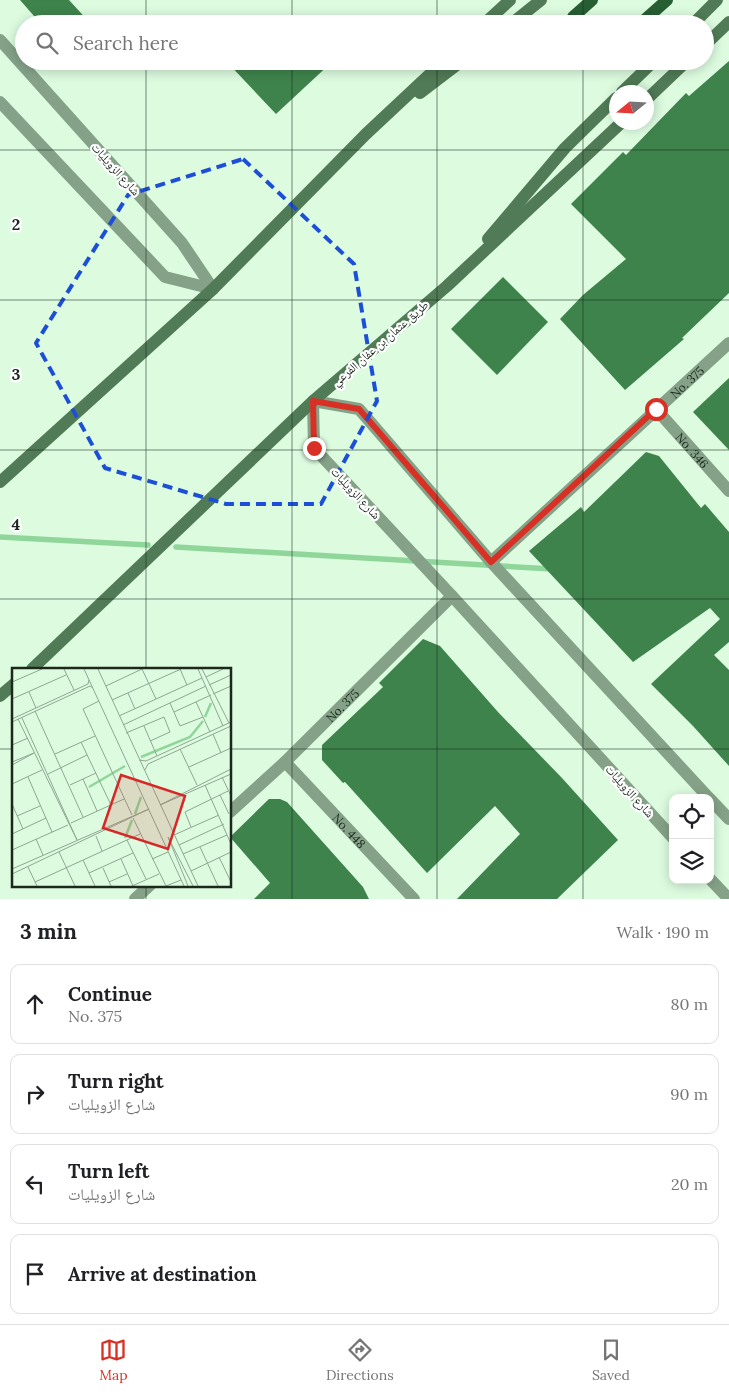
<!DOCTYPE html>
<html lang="en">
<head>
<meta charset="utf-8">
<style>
  :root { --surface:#fff; --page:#f6f6f6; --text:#202124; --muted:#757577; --line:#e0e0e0; --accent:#d93025 }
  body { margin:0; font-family:Lora,"Noto Naskh Arabic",serif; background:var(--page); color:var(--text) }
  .controls { position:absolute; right:15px; bottom:15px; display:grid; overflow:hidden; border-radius:10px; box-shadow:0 2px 12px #0003 }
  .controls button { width:45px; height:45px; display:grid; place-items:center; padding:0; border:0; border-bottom:1px solid var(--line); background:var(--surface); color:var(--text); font:25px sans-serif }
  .compass { position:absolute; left:609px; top:85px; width:45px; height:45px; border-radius:50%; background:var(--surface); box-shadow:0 2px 12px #0003; rotate:252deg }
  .stop { position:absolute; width:15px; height:15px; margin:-11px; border:4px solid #d93025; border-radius:50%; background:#fff }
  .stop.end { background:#d93025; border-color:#fff; box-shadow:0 1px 5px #0008 }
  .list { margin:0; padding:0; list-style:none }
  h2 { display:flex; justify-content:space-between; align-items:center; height:65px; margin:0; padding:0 20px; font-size:21px }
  h2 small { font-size:16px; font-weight:400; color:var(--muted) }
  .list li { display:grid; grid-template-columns:32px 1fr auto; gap:15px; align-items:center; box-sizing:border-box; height:80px; margin:0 10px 10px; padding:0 10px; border:1px solid var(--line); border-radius:10px }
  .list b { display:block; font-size:19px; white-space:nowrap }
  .list p { margin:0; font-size:16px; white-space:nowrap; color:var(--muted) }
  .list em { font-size:16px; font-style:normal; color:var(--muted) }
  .icon { flex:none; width:28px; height:28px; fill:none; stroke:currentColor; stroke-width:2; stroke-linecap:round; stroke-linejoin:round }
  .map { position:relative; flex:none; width:729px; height:899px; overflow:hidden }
  .search { position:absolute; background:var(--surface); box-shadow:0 2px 12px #0003; left:15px; right:15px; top:15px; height:55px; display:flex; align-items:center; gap:12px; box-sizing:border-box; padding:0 18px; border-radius:28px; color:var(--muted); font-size:19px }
  .sheet { height:425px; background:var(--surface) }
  nav { display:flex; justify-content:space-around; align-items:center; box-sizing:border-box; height:70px; border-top:1px solid var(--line); background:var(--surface); font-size:14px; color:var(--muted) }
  nav a { display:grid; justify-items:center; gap:2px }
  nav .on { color:var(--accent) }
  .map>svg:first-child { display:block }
</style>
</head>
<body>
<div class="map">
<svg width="729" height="899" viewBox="0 0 729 899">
  <rect width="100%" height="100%" fill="#dcfbdf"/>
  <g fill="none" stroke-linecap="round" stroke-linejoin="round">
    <g stroke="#90d69a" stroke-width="5.5">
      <polyline points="0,537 148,545"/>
      <polyline points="176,547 552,569"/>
    </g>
  </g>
  <g fill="#3f834c">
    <polygon points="20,0 69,0 91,24 41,24"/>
    <polygon points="226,61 333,61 276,114"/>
    <polygon points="729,61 729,293 682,338 684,339 625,390 560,319 583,295 626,259 571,204 623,152 626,155 686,93 689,96"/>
    <polygon points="503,277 548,322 497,375 451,329"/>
    <polygon points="729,378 729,450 693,412"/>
    <polygon points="646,452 659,456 701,508 705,504 729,532 729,642 714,655 729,670 729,766 693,726 651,684 720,619 710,608 633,662 529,551 581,507 584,512"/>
    <polygon points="423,639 440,646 498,712 562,778 618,840 557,899 457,899 520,834 495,806 427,873 345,782 343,783 322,760 322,745 383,687 379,683"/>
    <polygon points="269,799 280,799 287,802 363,887 369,899 254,899 270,883 230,837"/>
  </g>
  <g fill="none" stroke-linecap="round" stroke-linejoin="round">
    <g stroke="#85a288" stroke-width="12">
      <path id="s1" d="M656,409L729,491"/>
      <path id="s2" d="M491,562L729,343"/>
      <path id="s3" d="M285,762L414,899"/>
      <path id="s4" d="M230,812L285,762L452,596"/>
      <polyline points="135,899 150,885"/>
    </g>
    <g stroke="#85a288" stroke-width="12">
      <polyline points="0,40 182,243 213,289"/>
      <polyline points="0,102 165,277 213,289"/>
      <polyline points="710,799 729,819"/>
      <polyline points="673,838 452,596 314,448 313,401 359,409 491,562 709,798"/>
      <polyline points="710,879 729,899"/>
    </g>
    <g stroke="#507b56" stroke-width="12">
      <polyline points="484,24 510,0"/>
      <polyline points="511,24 541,0"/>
      <polyline points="693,24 717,0"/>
      <polyline points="705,45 729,22"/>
      <polyline points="622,92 654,61"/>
      <polyline points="420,93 462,61"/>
      <polyline points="646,100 687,61"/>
      <polyline points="488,239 565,148 616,98"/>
      <polyline points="0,482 213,289 366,134 444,61"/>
      <polyline points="32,669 313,401 447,286 622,122"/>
      <polyline points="0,696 14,684"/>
    </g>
    <g stroke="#275f33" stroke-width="12">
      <polyline points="572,24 573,17 592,0"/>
      <polyline points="640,24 667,0"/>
    </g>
  </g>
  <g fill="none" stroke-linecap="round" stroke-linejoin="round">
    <polyline stroke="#d93025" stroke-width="6" points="314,448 313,401 359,409 491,562 656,409"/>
  </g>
  <path fill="none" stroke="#1d4ed8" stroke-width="4" stroke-dasharray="10 6" stroke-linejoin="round" d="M243,159L354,264L377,401L321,504H226L105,468L36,343L128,195Z"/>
  <path fill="none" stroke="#1c281e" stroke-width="1" stroke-opacity="0.55" d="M146,0V24M292,0V24M437,0V24M583,0V24M146,61V669M292,61V899M437,61V899M583,61V899M0,150H729M0,300H729M0,450H729M0,599H729M0,749H14M230,749H729M146,885V899"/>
  <g text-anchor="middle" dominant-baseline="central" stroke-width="4.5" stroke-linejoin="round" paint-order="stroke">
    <g font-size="12" fill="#1c281e" stroke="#fff">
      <text transform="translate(116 169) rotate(48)">شارع الزويليات</text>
      <text transform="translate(380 343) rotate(-41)">طريق عثمان بن عفان الفرعي</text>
      <text stroke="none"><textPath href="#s2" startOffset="266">No. 375</textPath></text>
      <text stroke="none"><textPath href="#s1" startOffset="55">No. 346</textPath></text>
      <text transform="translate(356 493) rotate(47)">شارع الزويليات</text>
      <text stroke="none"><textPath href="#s4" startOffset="155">No. 375</textPath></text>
      <text transform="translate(630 791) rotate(48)">شارع الزويليات</text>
      <text stroke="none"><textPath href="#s3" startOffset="94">No. 448</textPath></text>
    </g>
  </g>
  <g transform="translate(12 668)">
    <rect width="219" height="219" fill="#dcfbdf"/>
    <path fill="none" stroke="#90d69a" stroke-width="2.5" d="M193,49L199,35M129,89L178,69L191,53M77,119L113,98M123,146L129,129M113,170L120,152"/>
    <path fill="none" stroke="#8fa792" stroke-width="1" d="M52,1L62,22M72,1L172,218M86,1L186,218M130,1L144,31M168,1L175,17M186,1L211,58M190,1L217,55M194,9L211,1M0,14L30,1M197,17L219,7M94,18L130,1M17,24L24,40M116,25L123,41M201,26L219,18M0,31L54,7M100,32L169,1M87,33L71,41L120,147M184,34L198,64M158,35L168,58L191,49M23,43L71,149M162,44L199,27M107,48L190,10M10,50L65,172M0,51L76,16L77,12M6,51L65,172M0,54L78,18L81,20M111,57L194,18M132,58L145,88M114,65L152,49L158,64L138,73M201,66L209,85M69,74L99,137M0,77L16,70M168,81L185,117M43,86L83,68M127,92L134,93L219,54M0,94L22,85M0,97L22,85M177,99L219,80M133,102L136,96L219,58M36,106L75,87M16,109L40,164M210,109L219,128M71,111L85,143M0,116L30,102M58,117L84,105M193,117L219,176M208,127L217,146M0,136L11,161M148,137L219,101M148,137L219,106M5,148L28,138M121,150L154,218M59,155L112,131M179,159L173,144L216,123M0,166L34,150M162,167L207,147M84,168L90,183M24,171L31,187M115,172L134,211M167,177L212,156M188,179L206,218M0,182L56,157M47,184L63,218M171,186L215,167M207,189L219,214M109,191L121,218M140,191L156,184M71,192L83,218M16,199L25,218M91,200L99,218M0,201L137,141M179,203L219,184M77,205L121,185M0,206L137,141M23,214L128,166M97,214L115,206M120,218L147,206M154,218L169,212M176,218L156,169L181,218"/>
    <path fill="#d62828" fill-opacity="0.15" stroke="#d62828" stroke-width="2.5" d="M109,107L173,128L156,181L91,160Z"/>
    <rect width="219" height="219" fill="none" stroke="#1c281e" stroke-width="2.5"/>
  </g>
  <g font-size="16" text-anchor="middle" font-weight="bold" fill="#1c281e" stroke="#fff" stroke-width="4.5" stroke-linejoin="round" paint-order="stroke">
    <text x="16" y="230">2</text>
    <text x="16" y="380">3</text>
    <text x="16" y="530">4</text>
  </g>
</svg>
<div class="controls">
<button><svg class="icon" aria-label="locate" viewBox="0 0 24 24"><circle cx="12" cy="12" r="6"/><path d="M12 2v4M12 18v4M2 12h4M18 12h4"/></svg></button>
<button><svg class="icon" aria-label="layers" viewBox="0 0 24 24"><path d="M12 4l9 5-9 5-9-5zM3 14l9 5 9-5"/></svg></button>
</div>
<svg class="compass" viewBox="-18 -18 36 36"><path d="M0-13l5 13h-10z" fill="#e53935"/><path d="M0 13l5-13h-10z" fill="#757577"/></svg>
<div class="stop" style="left:656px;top:409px"></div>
<div class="stop end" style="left:314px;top:448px"></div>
<div class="search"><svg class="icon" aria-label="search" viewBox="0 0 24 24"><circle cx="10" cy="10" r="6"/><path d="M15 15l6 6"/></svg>Search here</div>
</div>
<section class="sheet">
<h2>3 min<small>Walk · 190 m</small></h2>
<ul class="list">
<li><svg class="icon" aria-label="ahead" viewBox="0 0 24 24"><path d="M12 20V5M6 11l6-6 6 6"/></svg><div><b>Continue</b><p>No. 375</p></div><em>80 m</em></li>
<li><svg class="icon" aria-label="right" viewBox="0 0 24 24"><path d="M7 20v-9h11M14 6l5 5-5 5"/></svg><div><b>Turn right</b><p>شارع الزويليات</p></div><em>90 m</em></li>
<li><svg class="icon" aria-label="left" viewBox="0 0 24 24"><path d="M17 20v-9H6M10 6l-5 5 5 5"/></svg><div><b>Turn left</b><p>شارع الزويليات</p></div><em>20 m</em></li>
<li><svg class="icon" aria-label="arrive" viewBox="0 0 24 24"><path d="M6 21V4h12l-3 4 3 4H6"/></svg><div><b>Arrive at destination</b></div></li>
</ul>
</section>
<nav>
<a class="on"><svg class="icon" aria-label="map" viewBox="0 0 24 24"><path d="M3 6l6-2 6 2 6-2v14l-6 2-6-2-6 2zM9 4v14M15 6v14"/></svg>Map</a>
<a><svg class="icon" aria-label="directions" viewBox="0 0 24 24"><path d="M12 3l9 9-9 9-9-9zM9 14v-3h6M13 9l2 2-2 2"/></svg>Directions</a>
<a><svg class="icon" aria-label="saved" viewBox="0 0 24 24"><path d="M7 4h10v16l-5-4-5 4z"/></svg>Saved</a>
</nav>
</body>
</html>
